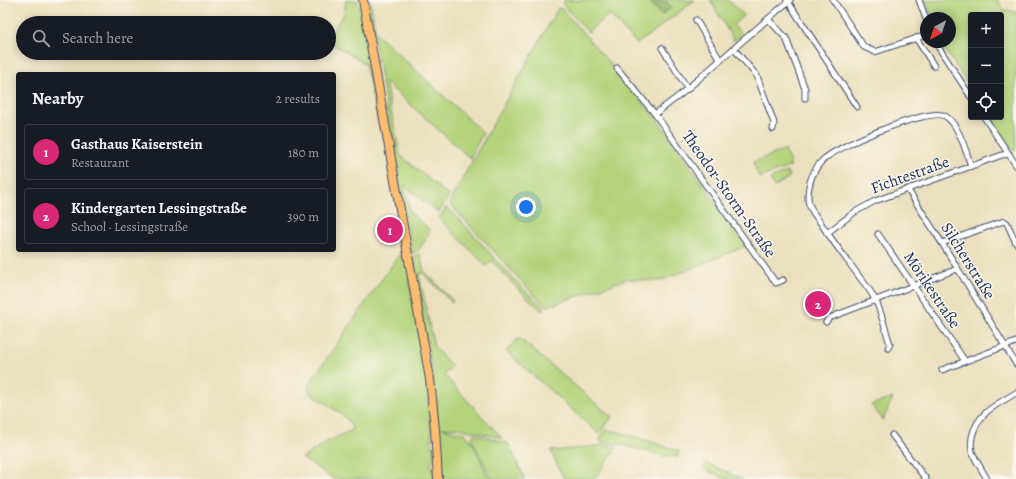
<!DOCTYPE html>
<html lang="en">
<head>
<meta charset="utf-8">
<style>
  :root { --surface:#171b24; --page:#242831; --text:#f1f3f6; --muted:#9ea1a6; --line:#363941; --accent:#db2777 }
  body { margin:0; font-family:Alegreya,serif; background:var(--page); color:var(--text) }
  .controls { position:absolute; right:12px; top:12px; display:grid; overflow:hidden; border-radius:4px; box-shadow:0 2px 10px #0003 }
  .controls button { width:36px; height:36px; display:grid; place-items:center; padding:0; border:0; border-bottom:1px solid var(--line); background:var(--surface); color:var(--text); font:20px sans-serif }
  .compass { position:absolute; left:920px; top:12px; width:36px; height:36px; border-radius:50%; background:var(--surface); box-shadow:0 2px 10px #0003; rotate:220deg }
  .you { position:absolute; left:526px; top:207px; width:14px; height:14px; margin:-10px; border:3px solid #fff; border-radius:50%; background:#1a73e8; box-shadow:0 0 0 6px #1a73e833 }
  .badge { display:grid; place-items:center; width:26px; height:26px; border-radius:50%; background:var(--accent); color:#fff; font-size:13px; font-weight:700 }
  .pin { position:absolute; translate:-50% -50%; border:2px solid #fff; box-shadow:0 1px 4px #0006 }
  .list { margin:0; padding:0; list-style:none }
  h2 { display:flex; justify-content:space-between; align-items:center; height:52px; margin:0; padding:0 16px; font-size:17px }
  h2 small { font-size:13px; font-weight:400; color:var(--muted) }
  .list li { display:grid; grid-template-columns:26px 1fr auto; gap:12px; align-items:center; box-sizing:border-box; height:56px; margin:0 8px 8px; padding:0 8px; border:1px solid var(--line); border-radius:4px }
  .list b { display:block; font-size:15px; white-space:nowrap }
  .list p { margin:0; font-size:13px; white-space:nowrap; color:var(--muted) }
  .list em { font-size:13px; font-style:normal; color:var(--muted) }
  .icon { flex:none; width:22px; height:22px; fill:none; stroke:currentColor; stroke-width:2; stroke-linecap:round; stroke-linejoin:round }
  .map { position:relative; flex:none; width:1016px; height:479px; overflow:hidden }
  .search { position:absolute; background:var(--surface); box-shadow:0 2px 10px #0003; left:16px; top:16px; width:320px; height:44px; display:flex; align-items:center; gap:10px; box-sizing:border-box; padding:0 14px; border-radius:22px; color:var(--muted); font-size:15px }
  .panel { position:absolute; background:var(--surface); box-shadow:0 2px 10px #0003; left:16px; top:72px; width:320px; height:180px; border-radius:4px }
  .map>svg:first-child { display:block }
</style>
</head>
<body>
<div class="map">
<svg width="1016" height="479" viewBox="0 0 1016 479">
  <rect width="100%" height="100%" fill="#fbf7ec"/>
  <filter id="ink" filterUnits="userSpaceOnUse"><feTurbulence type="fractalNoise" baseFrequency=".025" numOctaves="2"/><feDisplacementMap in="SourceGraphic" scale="8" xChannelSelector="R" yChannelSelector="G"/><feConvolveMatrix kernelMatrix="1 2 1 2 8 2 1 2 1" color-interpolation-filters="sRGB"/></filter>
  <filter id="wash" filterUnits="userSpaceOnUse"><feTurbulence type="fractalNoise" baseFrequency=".012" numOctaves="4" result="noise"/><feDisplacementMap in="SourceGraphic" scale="16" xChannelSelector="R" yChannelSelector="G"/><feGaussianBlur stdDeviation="0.9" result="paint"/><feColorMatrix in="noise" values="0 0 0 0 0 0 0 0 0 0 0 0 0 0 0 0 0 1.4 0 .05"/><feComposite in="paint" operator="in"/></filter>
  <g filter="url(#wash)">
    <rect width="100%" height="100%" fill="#ebe0bd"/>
    <g fill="#b3d37a" stroke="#67816c">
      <polygon points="346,0 358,0 382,123 379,124 365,64 329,41 329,36 344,14"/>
      <path d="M367,0H370L376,33L483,133L470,158L385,82L400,155L449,196L439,213L404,185L410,212L430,230C426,238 421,252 412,253Z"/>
      <polygon points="564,0 647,0 662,15 672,7 665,0 695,0 637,44 609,14 588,32 563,5"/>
      <polygon points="710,0 728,0 744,15 733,25 742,34 734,41"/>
      <polygon points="925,0 998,0 1003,9 1014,12 1016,11 1016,150 1013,151 990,117 1001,117 1001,15 971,15 971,88 945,50 942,42 950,42 950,18 932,18"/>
      <polygon points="558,8 562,9 615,69 652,114 655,116 746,246 660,281 627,279 549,306 545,305 535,296 450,204 452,197"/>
      <polygon points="785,150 791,166 759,178 753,162"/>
      <polygon points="787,172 790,177 774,187 770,179"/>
      <path d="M446,208H448C481,240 509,279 545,308L542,311L517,288L492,261L486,266L439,218Z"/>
      <path d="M420,254L423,267L425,272L453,301L452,303L423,273L419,274L434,347L452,366L444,375L502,438L458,428H442L457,432L465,433L474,445L489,479H442C440,404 425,330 412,256Z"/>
      <path d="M398,256H401L406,260L427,386L434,460L431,463V468H433L434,479H334L302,458L328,441L352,430C353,418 320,400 310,393L308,388L309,384Z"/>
      <polygon points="519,338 612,417 599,434 506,351"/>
      <polygon points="893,398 883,420 871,405"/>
      <polygon points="606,430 623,433 679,451 678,457 664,456 619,444 601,442 600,438"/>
      <polygon points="475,434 508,443 525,479 492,479 472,440 472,437"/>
      <polygon points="603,445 617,447 594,479 564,479 550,450 555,451"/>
      <polygon points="706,463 743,479 727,479 704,469"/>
    </g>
    <polygon fill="#8eb56a" stroke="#547264" points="647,0 665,0 672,7 662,15"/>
  </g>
  <g filter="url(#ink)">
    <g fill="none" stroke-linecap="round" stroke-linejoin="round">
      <g stroke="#3a4a6c" stroke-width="7">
        <g id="street">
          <polyline points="787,0 857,107"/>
          <polyline points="833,0 864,47 875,52 926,35"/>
          <polyline points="919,0 926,19"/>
          <polyline points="768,19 786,38 805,89 805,98"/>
          <polyline points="696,20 720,60"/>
          <polyline points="916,38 934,66"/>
          <polyline points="935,42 971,97"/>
          <polyline points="662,48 688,89"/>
          <polyline points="734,49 757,76 774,123 773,129"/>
          <polyline points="617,68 655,114 776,283 783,280"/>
          <polyline points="655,114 680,95 790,0"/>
          <polyline points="984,117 1016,165"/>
          <polyline points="908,190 942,243 1016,364"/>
          <polyline points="827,233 855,212 875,201 1002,155 1009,154"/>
          <polyline points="878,234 965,361"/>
          <polyline points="942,243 1004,221 1007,223 1016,243"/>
          <polyline points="826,322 829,318 957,269"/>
          <path d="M888,348L890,344C885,330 881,308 873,296C870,290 865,284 861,279C847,260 833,242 820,222C815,215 808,207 808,198C808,185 812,172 821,162C833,147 929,107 945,116C959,124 966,152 971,166"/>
          <polyline points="942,370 1016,342"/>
          <polyline points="892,435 926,479"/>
          <path d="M987,479C982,470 976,461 972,452C971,447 971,442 972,437C977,413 997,404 1016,393"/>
        </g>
      </g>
      <g stroke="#3a4a6c" stroke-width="10">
        <polyline id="primary" points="363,0 430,379 435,429 438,479"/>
      </g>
      <use href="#street" stroke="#fff" stroke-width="5"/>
      <use href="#primary" stroke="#fcbd6f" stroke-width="8"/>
    </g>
  </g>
  <g text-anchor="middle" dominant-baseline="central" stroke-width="3" stroke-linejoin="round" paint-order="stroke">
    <g font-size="16" fill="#1b2f5e" stroke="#fbf7ec">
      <text transform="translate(910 175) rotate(-20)">Fichtestraße</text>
      <text transform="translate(729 194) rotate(55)">Theodor-Storm-Straße</text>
      <text transform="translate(968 261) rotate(58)">Silcherstraße</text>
      <text transform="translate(932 290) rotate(56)">Mörikestraße</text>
    </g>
  </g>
</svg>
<div class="controls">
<button>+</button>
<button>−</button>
<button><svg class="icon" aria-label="locate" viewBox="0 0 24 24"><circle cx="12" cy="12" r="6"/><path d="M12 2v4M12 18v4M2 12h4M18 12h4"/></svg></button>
</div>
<svg class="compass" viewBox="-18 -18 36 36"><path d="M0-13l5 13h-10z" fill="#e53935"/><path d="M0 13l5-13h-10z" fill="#9ea1a6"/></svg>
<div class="you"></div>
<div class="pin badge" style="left:390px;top:230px">1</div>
<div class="pin badge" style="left:818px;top:304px">2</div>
<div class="search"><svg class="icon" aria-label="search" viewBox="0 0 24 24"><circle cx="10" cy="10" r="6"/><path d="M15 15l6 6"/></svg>Search here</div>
<section class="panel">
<h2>Nearby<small>2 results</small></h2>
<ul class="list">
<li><span class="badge">1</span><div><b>Gasthaus Kaiserstein</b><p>Restaurant</p></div><em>180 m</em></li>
<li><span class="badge">2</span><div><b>Kindergarten Lessingstraße</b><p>School · Lessingstraße</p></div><em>390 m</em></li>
</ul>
</section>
</div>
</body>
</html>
